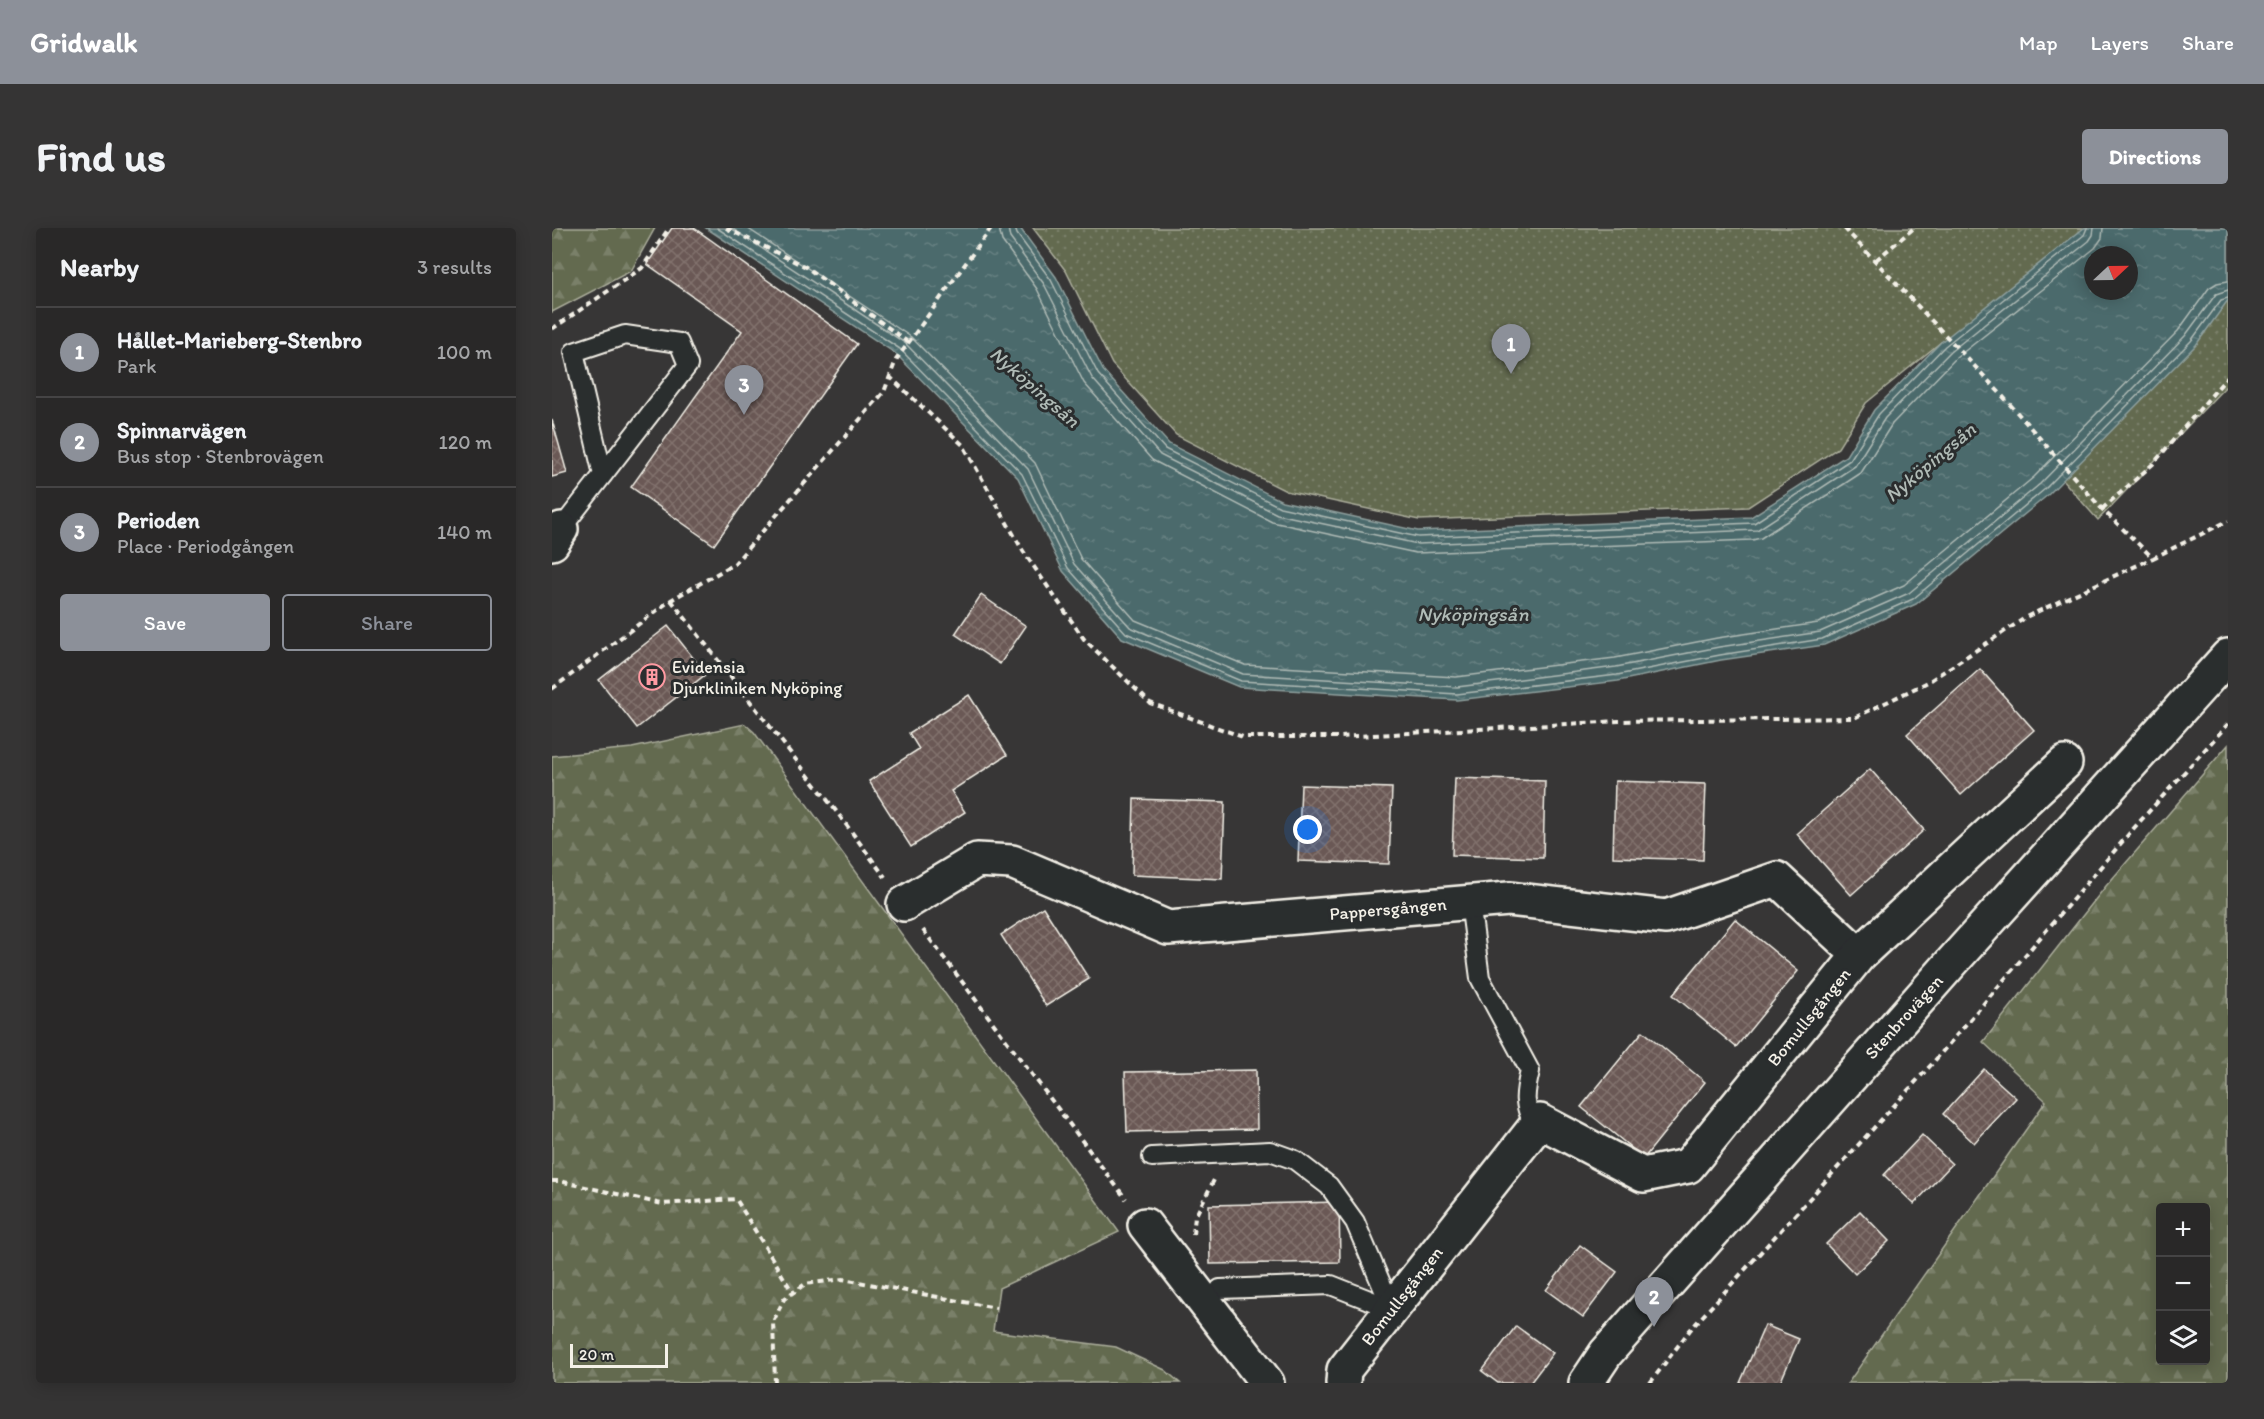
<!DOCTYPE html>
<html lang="en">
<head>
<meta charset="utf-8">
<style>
  :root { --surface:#292828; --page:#353434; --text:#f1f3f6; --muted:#a5a6a8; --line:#454445; --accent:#8c9099 }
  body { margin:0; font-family:Itim,sans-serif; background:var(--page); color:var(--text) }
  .controls { position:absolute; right:18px; bottom:18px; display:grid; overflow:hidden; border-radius:6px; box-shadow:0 3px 15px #0003 }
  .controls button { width:54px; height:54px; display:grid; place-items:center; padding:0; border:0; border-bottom:2px solid var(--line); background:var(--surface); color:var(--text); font:30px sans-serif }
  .compass { position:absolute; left:1532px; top:18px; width:54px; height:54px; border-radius:50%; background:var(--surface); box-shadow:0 3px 15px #0003; rotate:68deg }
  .scale { position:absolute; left:18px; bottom:15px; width:98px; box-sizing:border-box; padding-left:6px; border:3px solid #f4f1e8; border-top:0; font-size:16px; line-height:21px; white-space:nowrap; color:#f4f1e8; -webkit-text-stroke:4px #2a2d2e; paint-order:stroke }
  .you { position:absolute; left:756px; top:602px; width:21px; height:21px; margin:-15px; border:4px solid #fff; border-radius:50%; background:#1a73e8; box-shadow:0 0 0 9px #1a73e833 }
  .badge { display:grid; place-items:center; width:39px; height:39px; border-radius:50%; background:var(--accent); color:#fff; font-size:20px; font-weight:700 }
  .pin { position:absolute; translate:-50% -50px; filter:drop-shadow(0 2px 3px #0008) }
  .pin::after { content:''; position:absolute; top:32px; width:21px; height:18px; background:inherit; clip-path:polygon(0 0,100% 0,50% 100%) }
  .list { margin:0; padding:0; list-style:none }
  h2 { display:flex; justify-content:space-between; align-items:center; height:78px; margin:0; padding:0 24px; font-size:26px }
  h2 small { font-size:20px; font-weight:400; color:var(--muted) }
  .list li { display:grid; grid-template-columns:39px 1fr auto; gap:18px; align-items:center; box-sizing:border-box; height:90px; padding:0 24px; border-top:2px solid var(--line) }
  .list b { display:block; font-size:22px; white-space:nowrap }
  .list p { margin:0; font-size:20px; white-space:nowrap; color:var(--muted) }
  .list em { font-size:20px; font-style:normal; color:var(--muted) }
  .actions { display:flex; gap:12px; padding:18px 24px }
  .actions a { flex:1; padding:14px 0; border:2px solid var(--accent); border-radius:6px; text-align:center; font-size:21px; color:var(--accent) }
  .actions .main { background:var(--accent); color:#fff }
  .icon { flex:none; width:33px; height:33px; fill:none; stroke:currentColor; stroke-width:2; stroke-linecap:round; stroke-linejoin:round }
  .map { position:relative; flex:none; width:1676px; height:1155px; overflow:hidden; border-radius:6px }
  header { display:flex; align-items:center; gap:36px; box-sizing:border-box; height:84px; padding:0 30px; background:var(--accent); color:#fff }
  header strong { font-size:28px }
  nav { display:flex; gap:33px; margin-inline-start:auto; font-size:21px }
  .intro { display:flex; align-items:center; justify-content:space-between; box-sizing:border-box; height:144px; padding:0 36px }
  h1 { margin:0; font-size:42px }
  .button { padding:15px 27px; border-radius:6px; background:var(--accent); color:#fff; font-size:21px; font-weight:700 }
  main { display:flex; gap:36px; padding:0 36px }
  aside { flex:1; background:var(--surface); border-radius:6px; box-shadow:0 3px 15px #0003 }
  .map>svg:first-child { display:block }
</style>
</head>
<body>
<header>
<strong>Gridwalk</strong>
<nav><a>Map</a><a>Layers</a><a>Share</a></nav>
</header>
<div class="intro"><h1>Find us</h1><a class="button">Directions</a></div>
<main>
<aside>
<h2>Nearby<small>3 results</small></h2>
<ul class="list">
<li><span class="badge">1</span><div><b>Hållet-Marieberg-Stenbro</b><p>Park</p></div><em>100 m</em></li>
<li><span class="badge">2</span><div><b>Spinnarvägen</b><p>Bus stop · Stenbrovägen</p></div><em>120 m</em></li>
<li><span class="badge">3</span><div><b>Perioden</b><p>Place · Periodgången</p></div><em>140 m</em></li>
</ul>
<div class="actions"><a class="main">Save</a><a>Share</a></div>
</aside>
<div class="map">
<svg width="1676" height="1155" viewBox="0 0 1676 1155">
  <defs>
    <pattern id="forest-firs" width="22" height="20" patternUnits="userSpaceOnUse" patternTransform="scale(1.5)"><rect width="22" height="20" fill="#636a50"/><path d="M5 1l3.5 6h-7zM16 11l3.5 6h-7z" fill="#7a8069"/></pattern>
    <pattern id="park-dots" width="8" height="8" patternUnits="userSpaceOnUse" patternTransform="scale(1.5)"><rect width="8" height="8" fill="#636a50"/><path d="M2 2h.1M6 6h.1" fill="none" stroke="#7a8069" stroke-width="1.8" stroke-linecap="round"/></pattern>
    <pattern id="water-ripples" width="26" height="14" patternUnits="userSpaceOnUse" patternTransform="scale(1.5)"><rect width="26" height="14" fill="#4b6a6c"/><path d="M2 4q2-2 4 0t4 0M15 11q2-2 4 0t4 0" fill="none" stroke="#668081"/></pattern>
    <pattern id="building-cross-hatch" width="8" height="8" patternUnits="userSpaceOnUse" patternTransform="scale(1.5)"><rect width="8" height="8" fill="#6b5955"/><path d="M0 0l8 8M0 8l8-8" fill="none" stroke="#81716d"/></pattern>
  </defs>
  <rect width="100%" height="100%" fill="#373636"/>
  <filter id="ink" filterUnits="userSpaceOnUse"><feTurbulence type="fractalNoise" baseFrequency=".0167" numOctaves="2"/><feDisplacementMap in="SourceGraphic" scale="12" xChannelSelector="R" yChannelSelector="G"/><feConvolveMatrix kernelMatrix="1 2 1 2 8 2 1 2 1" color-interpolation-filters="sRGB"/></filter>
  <g filter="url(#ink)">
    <g fill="url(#forest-firs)" stroke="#acae9c" stroke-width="1.5" fill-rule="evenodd">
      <polygon points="0,0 103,0 79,43 0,84"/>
      <polygon points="193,496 202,504 567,1004 447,1060 441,1103 564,1119 613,1142 628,1155 0,1155 0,528 80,520"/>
      <path d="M1676,517V1155H1296L1494,873L1431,814L1554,658ZM1608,980H1654V1132H1608Z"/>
    </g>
    <path fill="url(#park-dots)" stroke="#acae9c" stroke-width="1.5" fill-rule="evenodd" d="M481,0H1676V156L1546,292L1389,114L1314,175L1286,220L1196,279L867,292L734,263L624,207L560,136L514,43ZM1541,27H1577V63H1541Z"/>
    <path fill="url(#water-ripples)" stroke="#8fa09e" stroke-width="1.5" fill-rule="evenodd" d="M154,0H468L504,49L551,142L617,216L730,273L866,303L1199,289L1294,228L1322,182L1389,114L1532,0H1676V72L1644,117L1497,266L1364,376L1272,417L1169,432L1066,453L905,472L687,459L570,410L511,343L466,250L343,125ZM1541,27H1577V63H1541Z"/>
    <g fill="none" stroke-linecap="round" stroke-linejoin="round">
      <g stroke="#b0bbb6" stroke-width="1.5">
        <polyline points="165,0 348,121 470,246 516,340 574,405 689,453 905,466 1065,447 1168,427 1270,411 1361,371 1493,261 1639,113 1669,72 1676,70"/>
        <polyline points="179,0 353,115 476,241 522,336 578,399 691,446 905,459 1064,439 1167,419 1268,404 1357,365 1488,256 1633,108 1664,66 1676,62"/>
        <polyline points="195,0 359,109 483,235 529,331 583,392 693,437 904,449 1063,430 1165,410 1266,395 1352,357 1482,249 1626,103 1657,60 1665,55 1676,53"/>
        <polyline points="447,0 450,13 485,61 532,155 600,232 720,294 864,325 1200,312 1209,310 1309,245 1340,196 1404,130 1543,20 1550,10 1551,0"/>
        <polyline points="456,0 458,10 492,56 540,150 608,227 725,286 866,316 1205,302 1303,238 1333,190 1398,124 1537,13 1541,7 1542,0"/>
        <polyline points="463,0 465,6 499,52 546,146 613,221 728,279 866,309 1202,295 1298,232 1327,186 1393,118 1532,7 1535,0"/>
      </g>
    </g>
    <g fill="url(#building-cross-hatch)" stroke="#f4f1e8" stroke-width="1.5">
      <polygon points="120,0 142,0 305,116 162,317 79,259 190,103 95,36"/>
      <polygon points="0,192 15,245 0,249"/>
      <polygon points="429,367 474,398 448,436 403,406"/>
      <polygon points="116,398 154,446 85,500 47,452"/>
      <polygon points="1428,441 1482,502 1409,567 1355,506"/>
      <polygon points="417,467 455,527 399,563 413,584 359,619 317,553 367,521 357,505"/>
      <polygon points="1318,541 1372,602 1299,667 1245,606"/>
      <polygon points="903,550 993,553 991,630 900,627"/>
      <polygon points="1063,553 1154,556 1151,632 1061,629"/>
      <polygon points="749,557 840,560 837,636 746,633"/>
      <polygon points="582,571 673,574 670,651 580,647"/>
      <polygon points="491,679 537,751 494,778 449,707"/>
      <polygon points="1183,691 1246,743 1184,819 1121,767"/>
      <polygon points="1091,803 1153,854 1092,930 1029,879"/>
      <polygon points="1432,841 1464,870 1422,915 1391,886"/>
      <polygon points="704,842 705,901 575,904 573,844"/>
      <polygon points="1370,907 1400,936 1362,976 1332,947"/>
      <polygon points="787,974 788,1034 658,1036 657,977"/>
      <polygon points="1308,983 1337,1013 1303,1046 1274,1016"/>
      <polygon points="1028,1017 1065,1044 1031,1089 994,1062"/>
      <polygon points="1213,1097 1247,1111 1228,1155 1188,1155"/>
      <polygon points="964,1098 1001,1125 978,1155 946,1155 930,1143"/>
    </g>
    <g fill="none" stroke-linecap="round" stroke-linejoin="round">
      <g stroke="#f4f1e8" stroke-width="22">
        <g id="lane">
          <polyline points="9,301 136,137 127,115 73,107 22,124 51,247"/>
          <path d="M918,674L928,750L978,843C972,868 971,876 983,899"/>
          <polyline points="600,929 718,923 743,932 777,958 803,994 840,1081"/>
          <polyline points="668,1061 779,1057 840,1081"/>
        </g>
      </g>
      <g stroke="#f4f1e8" stroke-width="38">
        <g id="street">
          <polyline points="0,315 9,301"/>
          <polyline points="352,676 425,632 460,634 616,700 957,671 1114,689 1225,651 1307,727"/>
          <polyline points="593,997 715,1155"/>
          <polyline points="791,1155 792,1142 988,893 1091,947 1136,938 1307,727 1513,535"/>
        </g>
      </g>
      <g stroke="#f4f1e8" stroke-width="38">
        <polyline id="secondary" points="1034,1155 1054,1125 1401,733 1676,428"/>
      </g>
      <g stroke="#f4f1e8" stroke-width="4" stroke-dasharray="6 4.5" stroke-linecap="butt">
        <polyline points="174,0 254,39 357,115"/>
        <polyline points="1292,0 1447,164 1550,281 1601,330 1676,293"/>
        <polyline points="1324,32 1362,0"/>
        <polyline points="0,101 90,40 117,0"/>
        <polyline points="337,148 411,217 471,323 532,411 598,475 691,509 788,509 1067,493 1302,490 1376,454 1476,388 1601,330"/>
        <polyline points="1550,281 1601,236 1676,148"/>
        <polyline points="119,372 284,583 333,649"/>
        <polyline points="0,461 119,372 182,336 332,164 344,132 439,0"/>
        <polyline points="371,702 574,971"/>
        <polyline points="0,953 7,953 110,976 184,971 241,1065"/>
        <polyline points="641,1006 643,989 662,952"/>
        <polyline points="223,1155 221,1094 232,1071 253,1056 291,1051 444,1080"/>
        <polyline points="1098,1155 1138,1102 1379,837 1582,600 1676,496"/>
      </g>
      <use href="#lane" stroke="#2a2d2e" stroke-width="18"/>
      <use href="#street" stroke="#2a2d2e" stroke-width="33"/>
      <use href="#secondary" stroke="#2a2d2e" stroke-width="33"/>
    </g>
  </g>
  <defs>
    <g id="building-ring" transform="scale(1.35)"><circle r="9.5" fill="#2a2d2e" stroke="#ff9aa2" stroke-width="1.5"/><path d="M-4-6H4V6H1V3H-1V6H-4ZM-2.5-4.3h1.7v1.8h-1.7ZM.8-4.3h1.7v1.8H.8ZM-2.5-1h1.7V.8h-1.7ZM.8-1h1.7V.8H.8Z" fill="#ff9aa2"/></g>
  </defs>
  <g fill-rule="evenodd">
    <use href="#building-ring" x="100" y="449"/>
  </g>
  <g text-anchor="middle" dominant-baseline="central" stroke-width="6" stroke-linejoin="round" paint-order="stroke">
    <g font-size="18" fill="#f4f1e8" stroke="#2a2d2e" text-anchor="start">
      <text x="120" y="439">Evidensia<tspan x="120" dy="21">Djurkliniken Nyköping</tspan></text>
    </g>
    <g font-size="18" fill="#f4f1e8" stroke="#2a2d2e">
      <text transform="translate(836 681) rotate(-5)">Pappersgången</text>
      <text transform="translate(1257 789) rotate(-51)">Bomullsgången</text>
      <text transform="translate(1352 789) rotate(-48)">Stenbrovägen</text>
      <text transform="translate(850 1068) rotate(-52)">Bomullsgången</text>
    </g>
    <g font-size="20" font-style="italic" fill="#b0bbb6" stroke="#2a2d2e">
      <text transform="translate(483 159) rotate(41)">Nyköpingsån</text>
      <text transform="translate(1378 234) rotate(-40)">Nyköpingsån</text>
      <text x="921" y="386">Nyköpingsån</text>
    </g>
  </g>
</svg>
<div class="controls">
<button>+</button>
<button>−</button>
<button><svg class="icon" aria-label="layers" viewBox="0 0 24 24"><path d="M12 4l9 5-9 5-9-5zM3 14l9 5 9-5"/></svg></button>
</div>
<svg class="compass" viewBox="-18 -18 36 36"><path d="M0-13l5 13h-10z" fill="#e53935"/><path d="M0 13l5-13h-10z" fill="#a5a6a8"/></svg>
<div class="scale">20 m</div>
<div class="you"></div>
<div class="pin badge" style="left:959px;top:146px">1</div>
<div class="pin badge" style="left:1102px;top:1099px">2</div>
<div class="pin badge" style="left:192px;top:187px">3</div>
</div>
</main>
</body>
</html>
